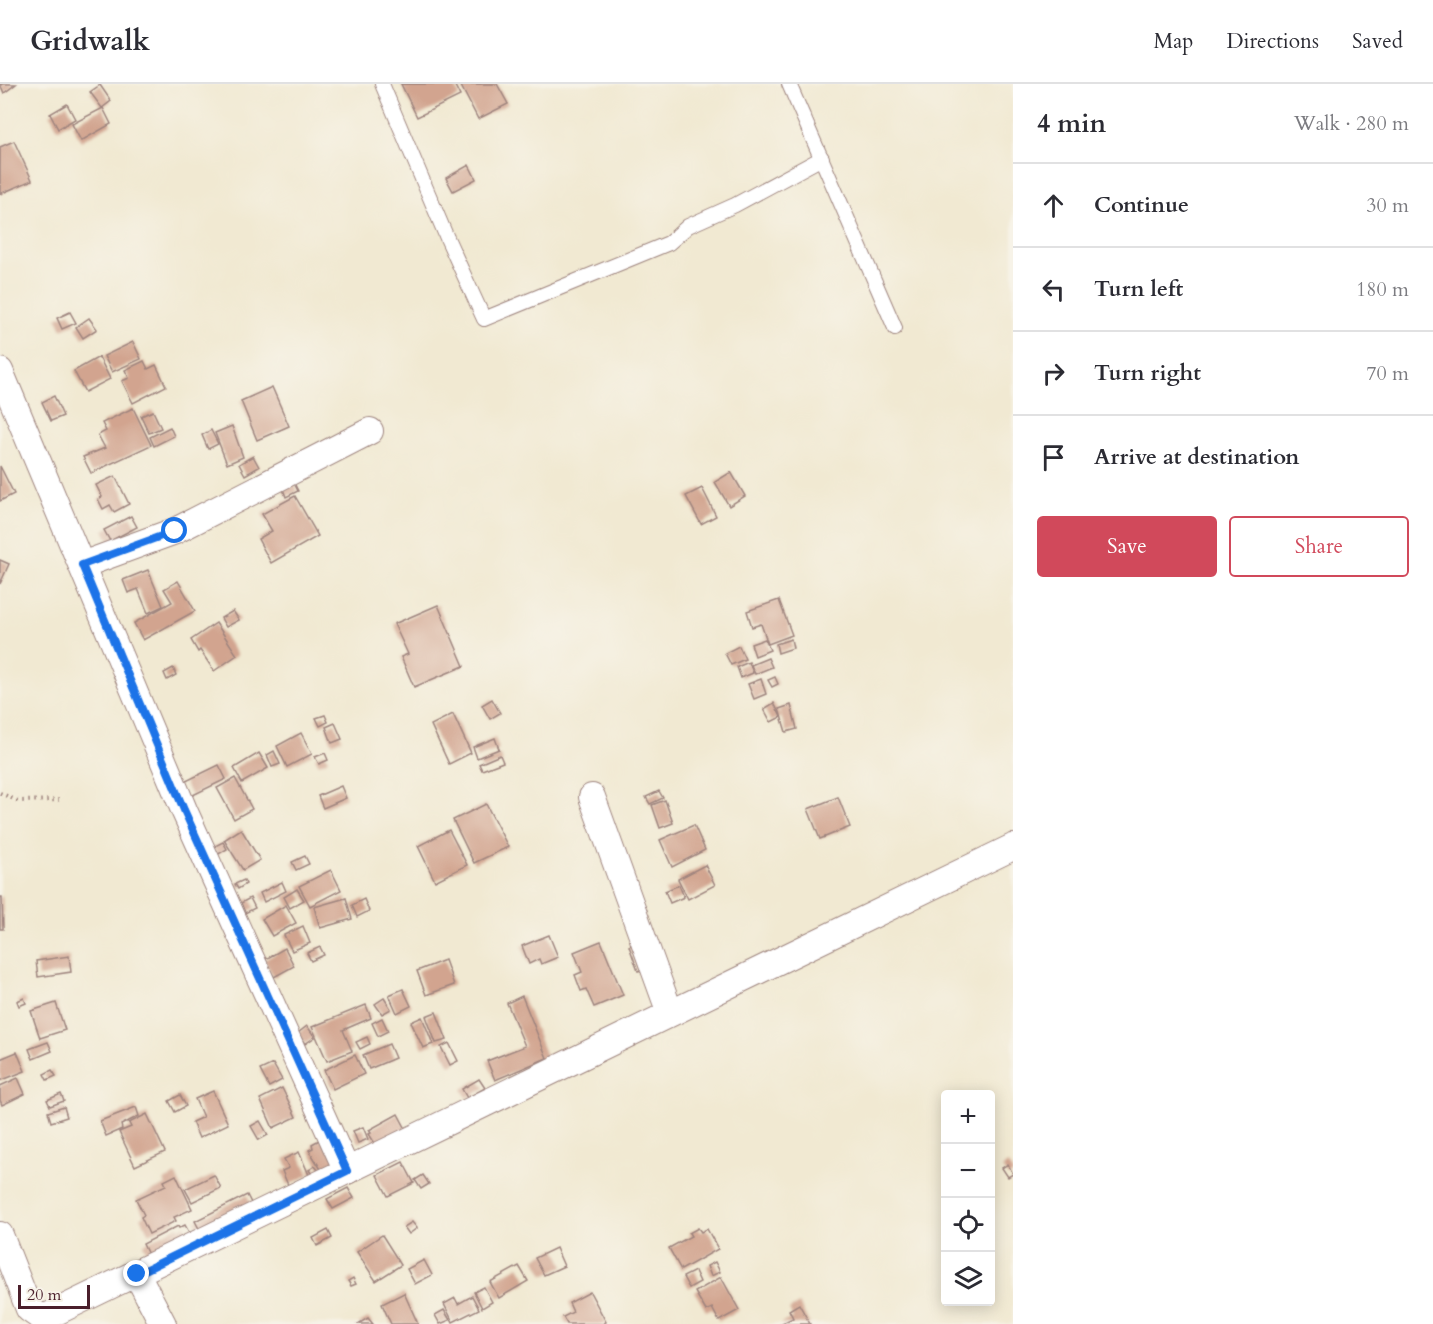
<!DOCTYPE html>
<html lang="en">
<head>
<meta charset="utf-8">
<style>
  :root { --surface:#fff; --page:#f7f7f7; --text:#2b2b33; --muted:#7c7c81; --line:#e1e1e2; --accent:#d1495b }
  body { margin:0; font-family:Cardo,serif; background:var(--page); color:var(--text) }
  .controls { position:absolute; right:18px; bottom:18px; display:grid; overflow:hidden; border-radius:6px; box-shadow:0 3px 15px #0003 }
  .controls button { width:54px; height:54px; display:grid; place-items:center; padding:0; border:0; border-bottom:2px solid var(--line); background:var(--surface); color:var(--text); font:30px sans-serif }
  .scale { position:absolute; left:18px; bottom:15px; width:72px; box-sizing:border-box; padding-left:6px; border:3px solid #4a1f2b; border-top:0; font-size:16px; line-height:21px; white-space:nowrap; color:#4a1f2b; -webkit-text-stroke:4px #f7f3e8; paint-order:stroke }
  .stop { position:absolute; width:18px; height:18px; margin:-14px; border:4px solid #1a73e8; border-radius:50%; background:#fff }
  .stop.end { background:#1a73e8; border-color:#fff; box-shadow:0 2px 6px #0008 }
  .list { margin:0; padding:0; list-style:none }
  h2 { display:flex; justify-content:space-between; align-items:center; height:78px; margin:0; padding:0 24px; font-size:26px }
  h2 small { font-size:20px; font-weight:400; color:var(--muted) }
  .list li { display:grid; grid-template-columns:39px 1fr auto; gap:18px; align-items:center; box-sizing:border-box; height:84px; padding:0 24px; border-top:2px solid var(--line) }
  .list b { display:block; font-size:22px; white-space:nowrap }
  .list em { font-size:20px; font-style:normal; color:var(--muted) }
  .actions { display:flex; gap:12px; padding:18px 24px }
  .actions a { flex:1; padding:14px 0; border:2px solid var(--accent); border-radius:6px; text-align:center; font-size:21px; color:var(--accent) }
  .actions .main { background:var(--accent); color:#fff }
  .icon { flex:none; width:33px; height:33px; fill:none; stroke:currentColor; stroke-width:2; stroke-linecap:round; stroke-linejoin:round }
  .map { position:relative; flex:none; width:1013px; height:1240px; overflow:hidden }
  header { display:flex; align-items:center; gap:36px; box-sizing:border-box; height:84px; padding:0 30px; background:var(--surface); border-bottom:2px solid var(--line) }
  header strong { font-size:28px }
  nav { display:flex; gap:33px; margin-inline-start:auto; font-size:21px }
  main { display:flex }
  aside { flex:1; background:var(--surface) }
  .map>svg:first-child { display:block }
</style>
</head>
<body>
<header>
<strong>Gridwalk</strong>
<nav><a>Map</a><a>Directions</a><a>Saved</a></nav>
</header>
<main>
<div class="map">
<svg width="1013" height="1240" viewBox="0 0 1013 1240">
  <rect width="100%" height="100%" fill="#f7f3e8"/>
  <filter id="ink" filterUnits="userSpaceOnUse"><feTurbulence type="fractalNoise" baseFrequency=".0167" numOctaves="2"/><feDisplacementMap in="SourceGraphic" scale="12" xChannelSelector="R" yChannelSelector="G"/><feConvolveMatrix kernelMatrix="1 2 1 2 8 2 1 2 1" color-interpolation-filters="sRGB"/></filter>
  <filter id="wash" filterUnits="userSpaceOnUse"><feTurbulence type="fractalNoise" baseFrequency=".008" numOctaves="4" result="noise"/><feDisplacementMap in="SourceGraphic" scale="24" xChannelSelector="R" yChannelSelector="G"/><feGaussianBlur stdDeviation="1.35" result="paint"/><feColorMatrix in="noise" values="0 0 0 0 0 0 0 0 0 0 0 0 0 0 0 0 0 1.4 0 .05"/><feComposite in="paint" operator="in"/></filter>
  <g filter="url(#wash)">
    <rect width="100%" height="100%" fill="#f1e9d2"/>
    <g id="blocks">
      <g fill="#d2a48f">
        <polygon points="0,0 16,0 4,9"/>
        <polygon points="401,0 454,0 460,12 417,33"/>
        <polygon points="460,0 497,0 508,20 478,35"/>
        <polygon points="100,1 111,17 102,24 90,8"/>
        <polygon points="67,20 75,35 58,45 50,30"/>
        <polygon points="103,24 111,40 81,57 72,40"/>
        <polygon points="14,57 32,96 0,110 0,63"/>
        <polygon points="469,81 476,95 453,107 446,94"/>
        <polygon points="70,228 76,239 62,245 57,234"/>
        <polygon points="89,234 97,245 83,254 76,243"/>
        <polygon points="133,258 141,275 112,288 104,272"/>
        <polygon points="99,273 110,295 85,308 74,287"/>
        <polygon points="144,277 148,285 156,281 166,302 133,319 122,297 129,294 125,286"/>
        <polygon points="272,303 289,342 257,356 241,317"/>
        <polygon points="54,312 63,332 51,337 42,318"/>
        <polygon points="133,324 151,361 91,389 83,373 105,364 98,351 106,347 102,339"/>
        <polygon points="153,327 161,344 149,349 141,332"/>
        <polygon points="232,342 243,373 227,380 215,349"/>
        <polygon points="170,343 174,352 154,362 150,353"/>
        <polygon points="211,346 218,360 208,365 202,351"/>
        <polygon points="253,372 259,383 245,391 239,380"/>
        <polygon points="0,382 14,410 0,417"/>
        <polygon points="731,388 745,412 729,422 715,398"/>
        <polygon points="115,392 129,420 114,428 110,421 103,425 98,415 102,413 96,401"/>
        <polygon points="294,399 298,407 286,413 283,405"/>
        <polygon points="702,404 716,432 701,440 686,412"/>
        <polygon points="295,412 318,452 271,479 258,455 272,447 262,430"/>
        <polygon points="131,432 137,443 110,457 104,446"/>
        <polygon points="0,476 9,480 0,500"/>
        <polygon points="148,486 163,522 148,529 138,505 128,509 123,496"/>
        <polygon points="178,497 195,527 143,556 134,539 172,518 164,505"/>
        <polygon points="779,516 792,551 768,560 761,540 752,543 747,527"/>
        <polygon points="438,521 464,582 414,603 401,573 408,570 394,540"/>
        <polygon points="233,527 239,536 226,543 221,534"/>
        <polygon points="216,539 237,571 214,587 200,566 198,568 191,556"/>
        <polygon points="765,555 770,566 755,572 751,560"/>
        <polygon points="791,555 793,564 778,569 776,560"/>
        <polygon points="739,562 745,575 731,581 725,569"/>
        <polygon points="768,574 772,583 755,590 751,581"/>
        <polygon points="749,578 753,589 741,594 737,583"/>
        <polygon points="173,584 176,591 167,596 164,589"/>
        <polygon points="775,593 778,600 772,603 768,596"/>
        <polygon points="761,595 766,610 754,615 748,600"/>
        <polygon points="492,615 500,629 490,635 482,621"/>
        <polygon points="774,619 781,633 771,638 764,625"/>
        <polygon points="791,621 797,645 786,648 779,625"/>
        <polygon points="453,630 471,669 449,680 431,641"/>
        <polygon points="325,631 328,638 320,642 316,634"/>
        <polygon points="335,639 342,655 332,659 326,643"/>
        <polygon points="301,649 312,670 287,683 277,662"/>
        <polygon points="495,654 499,665 477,674 473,663"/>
        <polygon points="274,667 280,680 272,683 267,671"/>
        <polygon points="259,669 268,684 242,699 234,684"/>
        <polygon points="325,669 328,676 319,680 315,673"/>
        <polygon points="500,671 503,678 482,686 479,680"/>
        <polygon points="219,681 226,695 191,712 184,698"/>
        <polygon points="235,694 252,725 234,735 217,704"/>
        <polygon points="341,702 346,714 323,724 318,712"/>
        <polygon points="659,707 663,714 650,720 646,713"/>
        <polygon points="838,713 850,743 820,755 808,725"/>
        <polygon points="665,716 673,739 660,744 652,721"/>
        <polygon points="486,720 508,763 474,779 453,736"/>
        <polygon points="694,741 705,766 672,783 660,756"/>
        <polygon points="241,745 260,776 243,786 224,756"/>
        <polygon points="449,746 467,781 435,797 418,762"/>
        <polygon points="223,758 227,765 217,771 213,763"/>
        <polygon points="305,772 309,780 296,786 292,778"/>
        <polygon points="705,781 715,801 688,815 678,795"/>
        <polygon points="331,786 341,806 310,822 299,802"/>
        <polygon points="244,796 246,800 238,805 235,800"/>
        <polygon points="282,798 286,807 264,818 260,809"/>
        <polygon points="679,801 684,813 670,819 665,807"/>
        <polygon points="297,805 304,816 290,824 284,813"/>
        <polygon points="0,813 2,813 3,845 0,845"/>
        <polygon points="250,814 255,824 245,829 241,819"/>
        <polygon points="346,814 352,835 320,844 314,823"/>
        <polygon points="364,815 369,827 357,833 352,821"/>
        <polygon points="286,821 296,839 272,852 262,835"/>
        <polygon points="303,842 310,859 292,867 284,851"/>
        <polygon points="549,851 558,873 541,880 539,875 529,880 522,862"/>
        <polygon points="601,857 623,911 594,923 586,905 581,907 575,891 582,888 574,868"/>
        <polygon points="641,857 650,883 638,887 629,862"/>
        <polygon points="320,863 324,871 311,877 307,869"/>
        <polygon points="285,864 294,882 274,893 264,876"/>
        <polygon points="69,872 71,888 38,893 36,877"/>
        <polygon points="445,876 454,901 426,911 417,887"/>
        <polygon points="403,905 411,922 397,929 389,911"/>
        <polygon points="522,912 547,974 495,996 487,977 525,962 507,919"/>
        <polygon points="24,914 26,919 19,922 17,917"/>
        <polygon points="384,914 391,925 382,930 375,920"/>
        <polygon points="56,919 65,946 40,954 31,927"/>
        <polygon points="366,921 371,934 343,946 352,967 327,977 312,943"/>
        <polygon points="436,928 447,956 436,959 426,932"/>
        <polygon points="422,933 433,960 423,964 411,938"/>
        <polygon points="382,934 388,947 378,952 372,939"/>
        <polygon points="307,942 315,953 305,960 298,949"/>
        <polygon points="367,953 370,960 360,965 356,958"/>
        <polygon points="48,958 52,967 33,975 29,965"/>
        <polygon points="449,959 458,977 450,981 441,963"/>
        <polygon points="389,960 395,974 369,985 363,971"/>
        <polygon points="17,968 25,987 0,997 0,975"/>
        <polygon points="355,971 364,990 333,1005 324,986"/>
        <polygon points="273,980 282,996 269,1003 260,986"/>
        <polygon points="52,986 56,992 47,996 44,990"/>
        <polygon points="18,994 25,1010 2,1021 0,1016 0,1002"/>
        <polygon points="479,995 485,1004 467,1014 462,1005"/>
        <polygon points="282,1004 296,1033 273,1044 260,1015"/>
        <polygon points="213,1007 228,1040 199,1054 192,1038 203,1033 195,1015"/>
        <polygon points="61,1010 64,1017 50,1022 47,1016"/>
        <polygon points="180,1011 186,1022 175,1028 169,1017"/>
        <polygon points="64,1023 67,1033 51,1038 48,1028"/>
        <polygon points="136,1023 139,1032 121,1041 122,1045 106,1052 100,1037"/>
        <polygon points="147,1030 165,1068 135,1082 119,1048 131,1043 129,1039"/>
        <polygon points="398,1030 407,1047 377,1063 369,1050 371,1049 369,1046"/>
        <polygon points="260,1037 268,1051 259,1056 251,1042"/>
        <polygon points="363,1043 368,1055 358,1059 353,1047"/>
        <polygon points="321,1055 341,1079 322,1087 309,1066 313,1064 312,1060"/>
        <polygon points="299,1068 309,1091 288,1101 282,1087 289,1084 284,1075"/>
        <polygon points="403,1078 414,1099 388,1112 377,1091"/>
        <polygon points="1008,1080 1013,1090 1008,1093 1002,1084"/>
        <polygon points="315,1082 321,1090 315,1095 309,1086"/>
        <polygon points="176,1091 192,1125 174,1133 176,1137 149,1150 141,1133 144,1131 136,1115 166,1101 164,1097"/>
        <polygon points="214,1091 221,1104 192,1118 185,1105"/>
        <polygon points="423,1091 429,1100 421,1105 415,1096"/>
        <polygon points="348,1104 354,1114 333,1125 327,1115"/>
        <polygon points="247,1111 254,1125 203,1152 195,1137"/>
        <polygon points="412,1138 417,1144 409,1150 404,1143"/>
        <polygon points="185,1141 191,1152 150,1175 143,1160 178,1142 179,1144"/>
        <polygon points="698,1144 701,1148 707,1145 718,1165 681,1186 669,1164 691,1152 689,1149"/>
        <polygon points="328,1146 332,1154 317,1162 313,1154"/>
        <polygon points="382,1151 401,1181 376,1197 357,1168"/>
        <polygon points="556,1164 564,1182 544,1191 535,1174"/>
        <polygon points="424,1176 432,1191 415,1200 407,1185"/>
        <polygon points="715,1178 720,1188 711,1192 707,1182"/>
        <polygon points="519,1182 528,1197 499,1214 490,1198"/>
        <polygon points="695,1187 700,1198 689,1204 683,1193"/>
        <polygon points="721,1193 739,1226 719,1237 712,1224 706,1227 695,1208"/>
        <polygon points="353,1194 356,1200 351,1202 348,1197"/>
        <polygon points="484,1203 492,1218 482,1224 474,1208"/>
        <polygon points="590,1208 606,1238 603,1240 567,1240 563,1233 573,1228 569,1219"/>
        <polygon points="404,1209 418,1240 391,1240 382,1220"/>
        <polygon points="472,1212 479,1225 453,1238 444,1220 455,1214 458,1220"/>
        <polygon points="799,1220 810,1240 780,1240 793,1234 789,1226"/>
        <polygon points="444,1226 450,1236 440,1240 435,1231"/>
        <polygon points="368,1234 373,1240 358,1240"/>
      </g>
    </g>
  </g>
  <g filter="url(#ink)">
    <use href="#blocks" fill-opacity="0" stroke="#9e847e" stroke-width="1.5"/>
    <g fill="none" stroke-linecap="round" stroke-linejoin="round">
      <g stroke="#9e847e" stroke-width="16">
        <g id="service">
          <polyline points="382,0 447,154 484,235 669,159 688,142 735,121 822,74"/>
          <polyline points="789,0 895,244"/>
        </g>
      </g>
      <g stroke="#9e847e" stroke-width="28">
        <g id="minor">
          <polyline points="0,287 184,726 347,1087"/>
          <polyline points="82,481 175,447 370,347"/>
          <polyline points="592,713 670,929"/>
          <polyline points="0,1151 29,1225 39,1232 48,1232 1013,763"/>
          <polyline points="137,1190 163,1240"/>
        </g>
      </g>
      <polyline stroke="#9e847e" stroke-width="4" stroke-dasharray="1.5 4.5" stroke-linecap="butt" points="0,709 18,717 59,716"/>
      <use href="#service" stroke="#fff" stroke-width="14"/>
      <use href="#minor" stroke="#fff" stroke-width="26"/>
    </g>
  </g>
  <g fill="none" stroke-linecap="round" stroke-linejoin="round" filter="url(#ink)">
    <polyline stroke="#1a73e8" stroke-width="8" points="137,1190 347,1087 184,726 82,481 175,447"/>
  </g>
</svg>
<div class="controls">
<button>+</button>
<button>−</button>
<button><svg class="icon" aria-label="locate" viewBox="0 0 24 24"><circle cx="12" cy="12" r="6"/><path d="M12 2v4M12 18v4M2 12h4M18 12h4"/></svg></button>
<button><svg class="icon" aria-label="layers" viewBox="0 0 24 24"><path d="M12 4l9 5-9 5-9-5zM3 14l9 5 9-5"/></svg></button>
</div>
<div class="scale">20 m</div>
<div class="stop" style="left:175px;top:447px"></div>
<div class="stop end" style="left:137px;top:1190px"></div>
</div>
<aside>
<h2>4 min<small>Walk · 280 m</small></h2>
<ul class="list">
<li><svg class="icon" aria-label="ahead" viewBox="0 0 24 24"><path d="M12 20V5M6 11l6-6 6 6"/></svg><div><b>Continue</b></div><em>30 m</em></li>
<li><svg class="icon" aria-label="left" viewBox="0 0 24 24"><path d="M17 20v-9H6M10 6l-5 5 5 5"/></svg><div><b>Turn left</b></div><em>180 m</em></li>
<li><svg class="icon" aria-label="right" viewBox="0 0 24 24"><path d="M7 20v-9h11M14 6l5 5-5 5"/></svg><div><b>Turn right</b></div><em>70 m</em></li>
<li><svg class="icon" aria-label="arrive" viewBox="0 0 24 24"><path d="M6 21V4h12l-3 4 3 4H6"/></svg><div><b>Arrive at destination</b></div></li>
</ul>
<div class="actions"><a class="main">Save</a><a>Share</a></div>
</aside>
</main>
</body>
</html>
